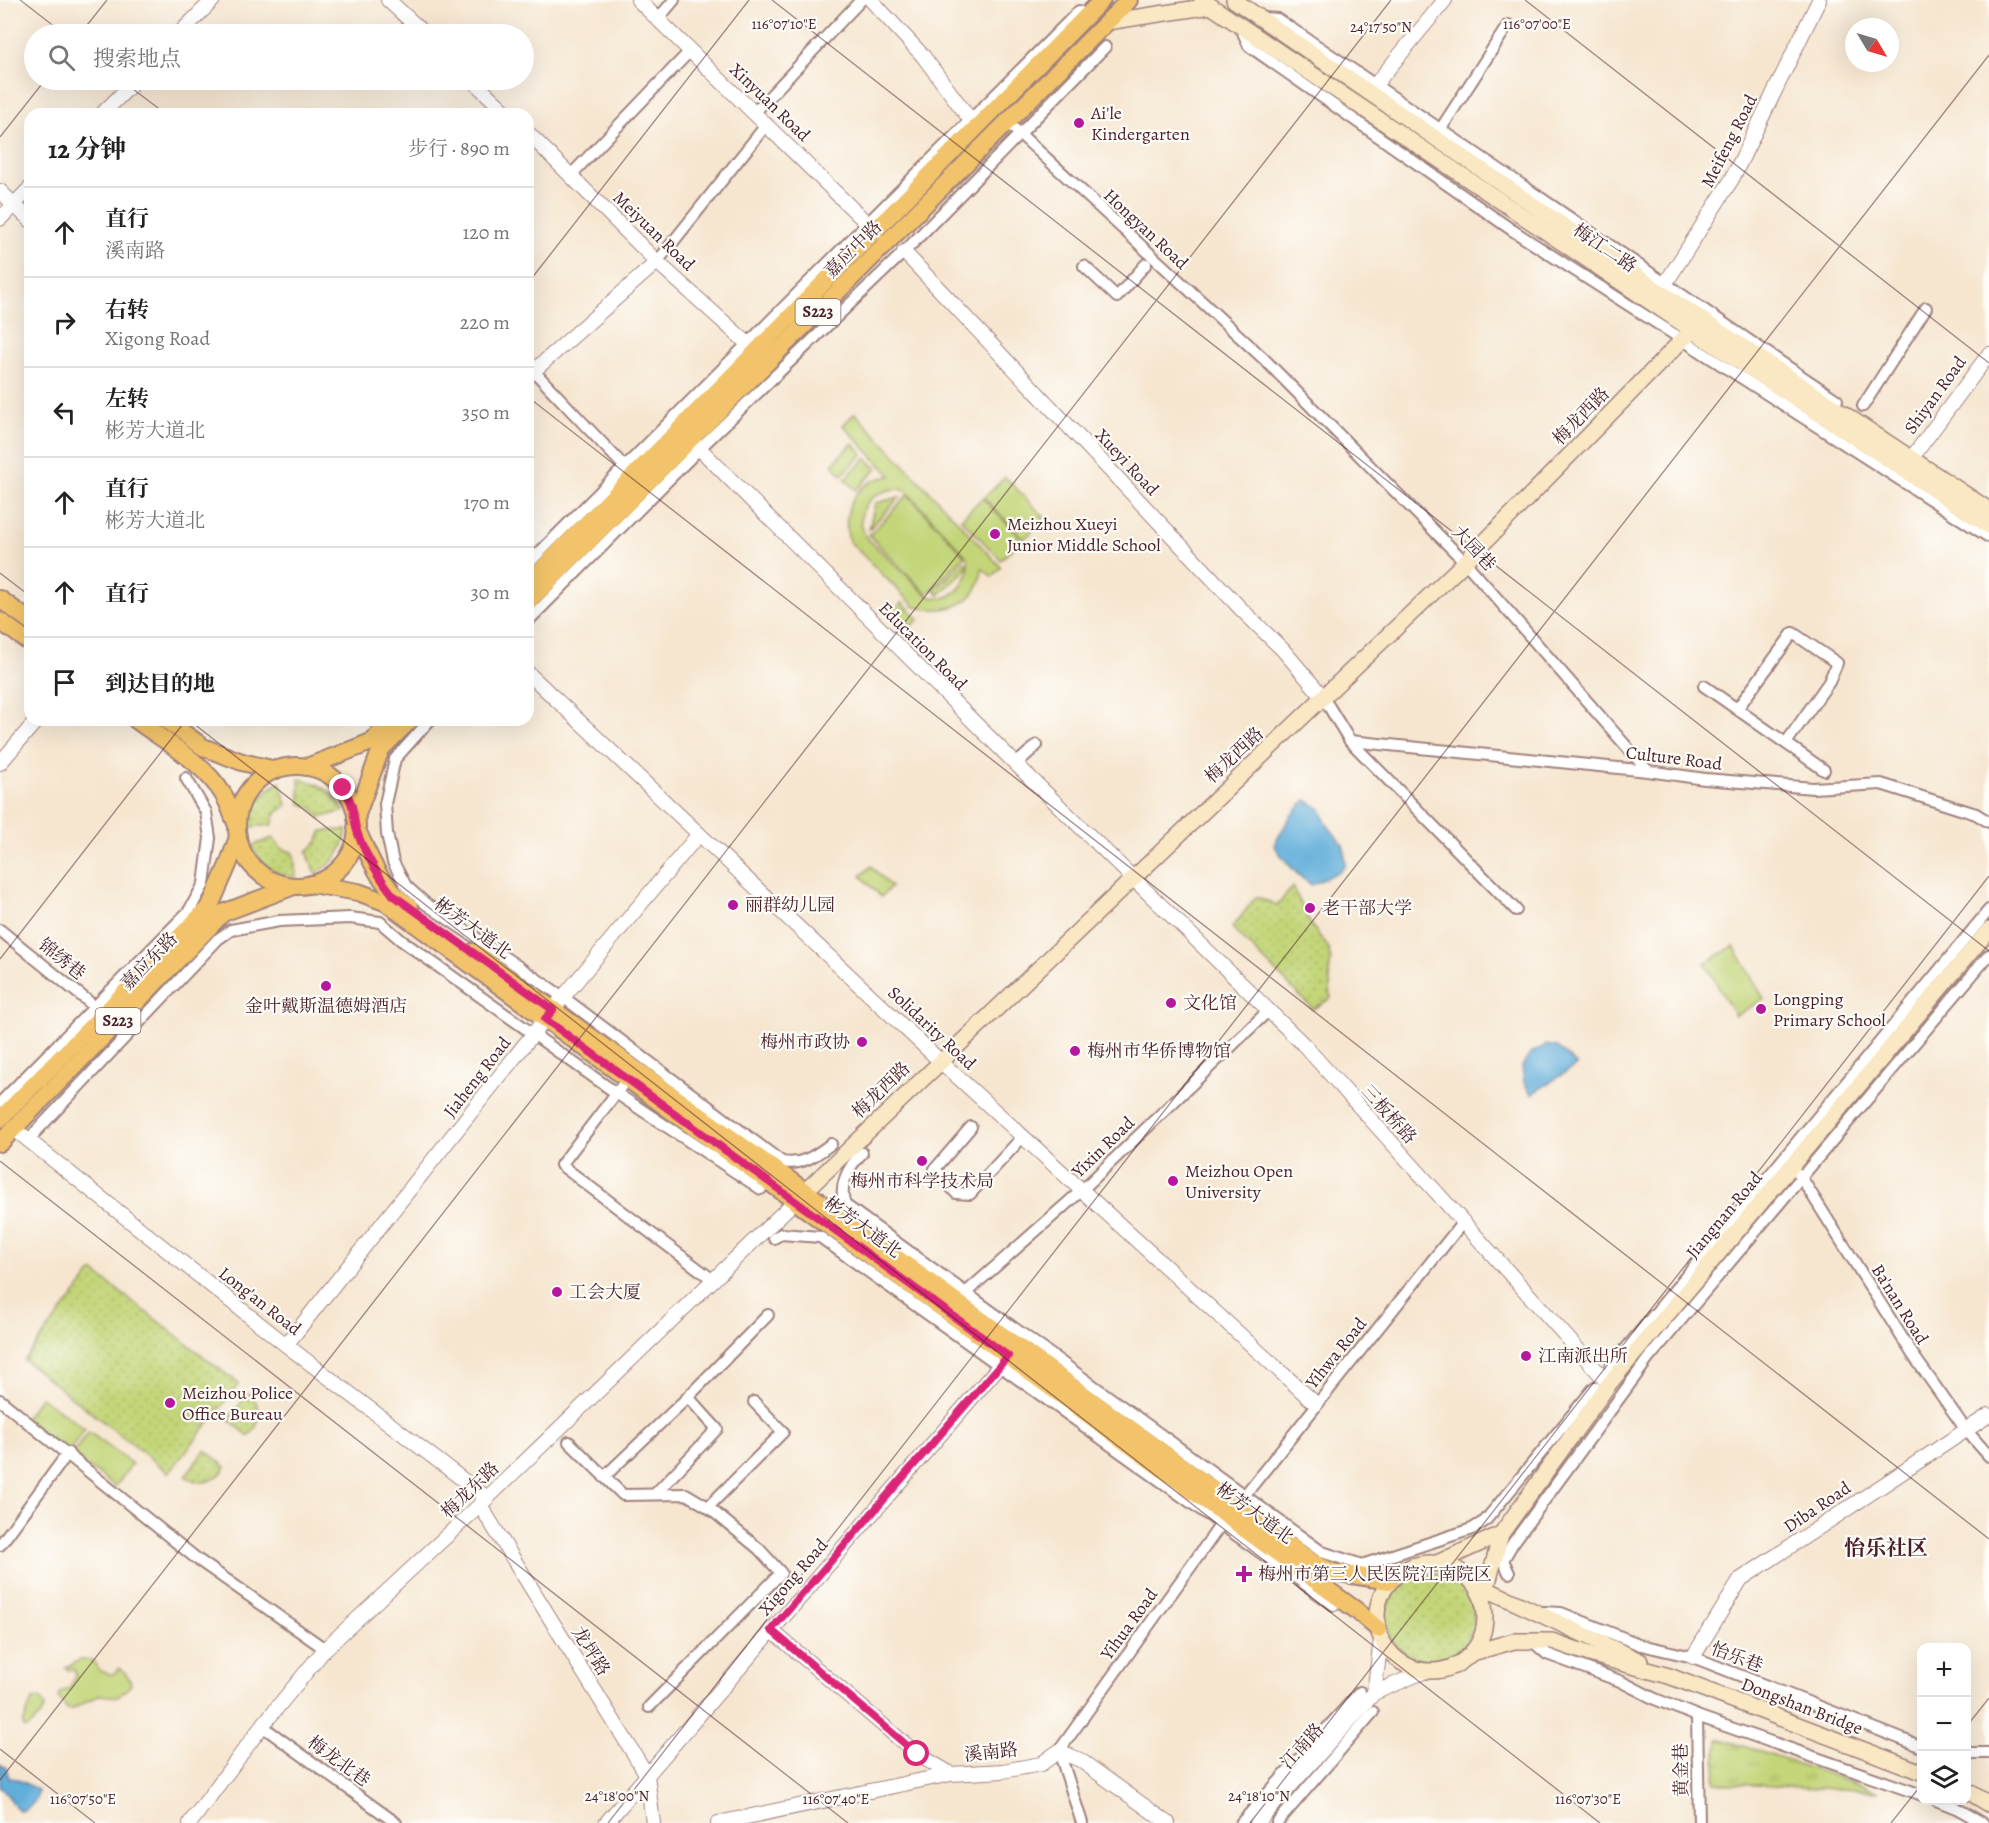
<!DOCTYPE html>
<html lang="zh">
<head>
<meta charset="utf-8">
<style>
  :root { --surface:#fff; --page:#f6f6f6; --text:#222; --muted:#767676; --line:#e0e0e0 }
  body { margin:0; font-family:Alegreya,"Noto Serif SC",serif; background:var(--page); color:var(--text) }
  .controls { position:absolute; right:18px; bottom:18px; display:grid; overflow:hidden; border-radius:12px; box-shadow:0 6px 24px #0002 }
  .controls button { width:54px; height:54px; display:grid; place-items:center; padding:0; border:0; border-bottom:2px solid var(--line); background:var(--surface); color:var(--text); font:30px sans-serif }
  .compass { position:absolute; left:1845px; top:18px; width:54px; height:54px; border-radius:50%; background:var(--surface); box-shadow:0 6px 24px #0002; rotate:128deg }
  .stop { position:absolute; width:18px; height:18px; margin:-14px; border:4px solid #db2777; border-radius:50%; background:#fff }
  .stop.end { background:#db2777; border-color:#fff; box-shadow:0 2px 6px #0008 }
  .list { margin:0; padding:0; list-style:none }
  h2 { display:flex; justify-content:space-between; align-items:center; height:78px; margin:0; padding:0 24px; font-size:26px }
  h2 small { font-size:20px; font-weight:400; color:var(--muted) }
  .list li { display:grid; grid-template-columns:39px 1fr auto; gap:18px; align-items:center; box-sizing:border-box; height:90px; padding:0 24px; border-top:2px solid var(--line) }
  .list b { display:block; font-size:22px; white-space:nowrap }
  .list p { margin:0; font-size:20px; white-space:nowrap; color:var(--muted) }
  .list em { font-size:20px; font-style:normal; color:var(--muted) }
  .icon { flex:none; width:33px; height:33px; fill:none; stroke:currentColor; stroke-width:2; stroke-linecap:round; stroke-linejoin:round }
  .map { position:relative; flex:none; width:1989px; height:1823px; overflow:hidden }
  .search { position:absolute; background:var(--surface); box-shadow:0 6px 24px #0002; left:24px; top:24px; width:510px; height:66px; display:flex; align-items:center; gap:15px; box-sizing:border-box; padding:0 21px; border-radius:33px; color:var(--muted); font-size:22px }
  .panel { position:absolute; background:var(--surface); box-shadow:0 6px 24px #0002; left:24px; top:108px; width:510px; height:618px; border-radius:18px }
  .map>svg:first-child { display:block }
</style>
</head>
<body>
<div class="map">
<svg width="1989" height="1823" viewBox="0 0 1989 1823">
  <defs>
    <pattern id="grass-dots" width="8" height="8" patternUnits="userSpaceOnUse" patternTransform="scale(1.5)"><rect width="8" height="8" fill="#c3d578"/><path d="M2 2h.1M6 6h.1" fill="none" stroke="#a9b668" stroke-width="1.8" stroke-linecap="round"/></pattern>
    <pattern id="park-tufts" width="24" height="20" patternUnits="userSpaceOnUse" patternTransform="scale(1.5)"><rect width="24" height="20" fill="#c3d578"/><path d="M3 7l-1-3M5 7V3M7 7l1-3M15 17l-1-3M17 17v-4M19 17l1-3" fill="none" stroke="#a9b668"/></pattern>
  </defs>
  <rect width="100%" height="100%" fill="#fdfcf7"/>
  <filter id="ink" filterUnits="userSpaceOnUse"><feTurbulence type="fractalNoise" baseFrequency=".0167" numOctaves="2"/><feDisplacementMap in="SourceGraphic" scale="12" xChannelSelector="R" yChannelSelector="G"/><feConvolveMatrix kernelMatrix="1 2 1 2 8 2 1 2 1" color-interpolation-filters="sRGB"/></filter>
  <filter id="wash" filterUnits="userSpaceOnUse"><feTurbulence type="fractalNoise" baseFrequency=".008" numOctaves="4" result="noise"/><feDisplacementMap in="SourceGraphic" scale="24" xChannelSelector="R" yChannelSelector="G"/><feGaussianBlur stdDeviation="1.35" result="paint"/><feColorMatrix in="noise" values="0 0 0 0 0 0 0 0 0 0 0 0 0 0 0 0 0 1.4 0 .05"/><feComposite in="paint" operator="in"/></filter>
  <g filter="url(#wash)">
    <rect width="100%" height="100%" fill="#f6e6d0"/>
    <g fill="url(#grass-dots)" stroke="#867a52" stroke-width="1.5">
      <polygon points="900,497 869,529 875,503"/>
      <path d="M299,779C320,782 334,792 344,811L320,818L312,808L300,803Z"/>
      <path d="M280,782L287,805L276,813L272,825L248,827C251,806 261,792 280,782Z"/>
      <path d="M347,830C344,851 334,865 315,874L307,851L317,843L322,831Z"/>
      <path d="M273,838L281,848L294,853L296,878C275,875 261,865 251,846Z"/>
      <polygon points="1293,887 1311,925 1328,947 1331,960 1329,972 1331,998 1313,1009 1232,928 1256,897 1277,905"/>
      <polygon points="93,1271 239,1384 169,1473 24,1360"/>
      <path d="M249,1393C263,1407 262,1422 249,1436L228,1419Z"/>
      <path d="M205,1450L226,1467C216,1482 201,1487 185,1476Z"/>
      <circle cx="1430" cy="1617" r="44"/>
    </g>
    <g fill="url(#park-tufts)" stroke="#867a52" stroke-width="1.5">
      <polygon points="964,562 969,566 939,595 934,590"/>
      <polygon points="902,602 919,619 911,626 895,610"/>
      <polygon points="40,1698 45,1707 40,1716 28,1728 24,1728 23,1724 32,1700"/>
      <polygon points="1718,1738 1880,1791 1715,1783"/>
    </g>
    <g fill="#c3d578" stroke="#867a52" stroke-width="1.5" fill-rule="evenodd">
      <path d="M855,413L1001,567L992,577L982,568C980,605 947,614 915,607L849,541C840,508 857,480 891,476L843,425ZM897,489L904,490L909,494L967,557C975,579 950,608 927,595L866,537C852,511 871,491 897,489Z"/>
      <polygon points="853,443 863,454 842,475 832,464"/>
      <polygon points="866,458 877,469 856,490 845,479"/>
      <polygon points="1005,477 1045,518 1024,539 984,498"/>
      <polygon points="908,495 965,556 927,594 869,535"/>
      <polygon points="982,498 1022,539 1001,560 961,519"/>
      <polygon points="871,866 891,887 881,897 861,876"/>
      <polygon points="1734,946 1764,999 1735,1016 1705,963"/>
      <polygon points="41,1397 85,1429 68,1452 24,1419"/>
      <polygon points="89,1432 132,1464 115,1487 72,1454"/>
      <polygon points="80,1660 92,1660 99,1670 111,1675 120,1668 130,1679 131,1685 118,1697 99,1695 73,1709 67,1709 58,1697 60,1692 69,1689 76,1676 74,1669 68,1670 66,1668"/>
    </g>
    <g fill="#60aeda" stroke="#556682" stroke-width="1.5">
      <path d="M1306,800L1321,809L1326,823L1343,845L1345,852V865L1340,871L1312,885C1297,876 1284,860 1274,845L1290,817Z"/>
      <polygon points="1546,1045 1557,1047 1577,1065 1532,1094 1524,1083 1522,1066 1531,1053"/>
      <path d="M0,1764L6,1767L9,1778L17,1779L38,1790C38,1800 31,1808 21,1811C10,1806 11,1793 0,1787Z"/>
    </g>
  </g>
  <g filter="url(#ink)">
    <g fill="none" stroke-linecap="round" stroke-linejoin="round">
      <g stroke="#a0827e" stroke-width="14">
        <g id="minor">
          <path d="M1262,18L1277,19C1465,144 1649,274 1837,400"/>
          <polyline points="658,19 674,0"/>
          <polyline points="1240,26 1249,46 1512,230 1989,537"/>
          <polyline points="754,113 861,0"/>
          <polyline points="1007,122 1264,359 1465,562 1648,771"/>
          <polyline points="1442,127 1508,25"/>
          <polyline points="571,175 690,51"/>
          <polyline points="657,262 767,124"/>
          <polyline points="1084,266 1117,297 1146,264"/>
          <polyline points="528,365 621,463"/>
          <polyline points="1863,406 1926,308"/>
          <polyline points="528,564 1079,11"/>
          <polyline points="528,621 699,449 904,252 1105,47"/>
          <polyline points="1704,686 1824,770"/>
          <polyline points="1323,697 1350,741 1516,910"/>
          <polyline points="1737,709 1793,633 1837,663 1829,682 1786,743"/>
          <path d="M430,720L395,759L385,804L387,834L393,862L406,886L426,904L563,997L782,1162C802,1166 816,1155 831,1144"/>
          <polyline points="1350,741 1648,771 1705,779 1813,788 1881,784 1976,814 1989,822"/>
          <polyline points="1016,764 1037,745"/>
          <polyline points="0,930 100,1011"/>
          <polyline points="627,1079 561,1165 713,1280"/>
          <polyline points="0,1103 189,911 204,884 210,838 206,812 186,778"/>
          <polyline points="971,1127 935,1169 956,1193 970,1194 1017,1143"/>
          <polyline points="28,1140 218,939 231,930 279,921 350,918 380,922 401,940 616,1093 761,1189"/>
          <path d="M862,1153C848,1167 838,1186 845,1205L1322,1552L1362,1565L1472,1529L1485,1521L1595,1387"/>
          <polyline points="1799,1174 1913,1355 1966,1430 1989,1456"/>
          <polyline points="774,1238 781,1234 820,1237 1334,1605"/>
          <polyline points="961,1297 1081,1191 1268,1011"/>
          <polyline points="1610,1368 1989,910"/>
          <polyline points="0,1400 197,1559 325,1649"/>
          <polyline points="569,1442 623,1495 686,1494 708,1507 783,1432 754,1402"/>
          <polyline points="604,1477 688,1397 768,1315"/>
          <polyline points="655,1494 717,1429 688,1397"/>
          <polyline points="1240,1501 1463,1222"/>
          <polyline points="0,1545 68,1453"/>
          <polyline points="1509,1573 1503,1560 1513,1543 1648,1359 1989,955"/>
          <polyline points="1543,1612 1561,1613 1641,1645 1693,1657 1922,1747"/>
          <polyline points="1531,1640 1547,1654 1620,1681 1655,1699 1697,1716 1922,1795"/>
          <polyline points="649,1707 781,1573 759,1549 708,1507"/>
          <polyline points="1697,1716 1699,1823"/>
          <polyline points="262,1726 396,1823"/>
          <polyline points="1966,1753 1989,1753"/>
          <polyline points="1936,1800 1956,1808 1983,1823"/>
          <polyline points="1082,1823 1059,1751 1224,1520"/>
          <polyline points="1241,1823 1360,1692"/>
          <polyline points="1277,1823 1373,1712"/>
        </g>
      </g>
      <g stroke="#a0827e" stroke-width="16">
        <g id="tertiary">
          <polyline points="388,0 425,34"/>
          <polyline points="638,0 876,232"/>
          <polyline points="871,0 923,56 969,118"/>
          <polyline points="179,34 213,0"/>
          <polyline points="472,80 508,114"/>
          <polyline points="1364,89 1375,85 1445,0"/>
          <polyline points="102,114 136,80"/>
          <polyline points="528,133 657,262 757,352"/>
          <polyline points="0,191 30,220"/>
          <polyline points="0,219 30,188"/>
          <polyline points="904,252 1241,609 1283,650 1323,697"/>
          <polyline points="1660,292 1732,179 1819,0"/>
          <polyline points="528,376 657,262"/>
          <polyline points="690,439 1016,764 1303,1044 1609,1384"/>
          <polyline points="1911,459 1989,354"/>
          <polyline points="528,673 940,1061 1316,1404"/>
          <polyline points="0,763 37,720"/>
          <polyline points="13,1128 286,1345 487,1498"/>
          <polyline points="286,1345 545,1019 699,834"/>
          <polyline points="480,1505 647,1775 653,1823"/>
          <polyline points="771,1630 917,1754 951,1774 1003,1771 1041,1764 1059,1751 1080,1760 1168,1823"/>
          <polyline points="1693,1657 1741,1579 1989,1415"/>
          <polyline points="1374,1693 1381,1640"/>
          <polyline points="190,1823 262,1726 325,1649 480,1505 795,1201"/>
          <polyline points="606,1823 1008,1356"/>
          <polyline points="718,1823 951,1774"/>
          <polyline points="1257,1823 1374,1693 1423,1672"/>
        </g>
      </g>
      <g stroke="#a0827e" stroke-width="18">
        <g id="secondary">
          <polyline points="1202,0 1692,330 1989,526"/>
          <polyline points="1234,0 1660,292 1989,510"/>
          <polyline points="1107,22 1211,6"/>
          <polyline points="797,1199 1465,562 1692,330"/>
          <circle cx="1431" cy="1617" r="54"/>
          <polyline points="1437,1563 1501,1534"/>
          <polyline points="1480,1586 1640,1661"/>
          <polyline points="1483,1602 1501,1534 1609,1384 1989,930"/>
          <polyline points="1472,1653 1514,1641 1552,1641 1589,1654 1669,1676 1922,1772"/>
          <polyline points="1966,1790 1989,1804"/>
        </g>
      </g>
      <g stroke="#a0827e" stroke-width="20">
        <g id="primary">
          <polyline points="528,583 1102,0"/>
          <polyline points="0,599 30,621"/>
          <polyline points="528,602 1129,0"/>
          <polyline points="0,621 30,643"/>
          <path d="M136,720C166,742 203,762 223,794C229,803 232,815 237,825"/>
          <polyline points="166,720 203,747 242,762 276,770"/>
          <circle cx="297" cy="826" r="60"/>
          <polyline points="307,767 371,742 392,720"/>
          <polyline points="356,817 381,749 410,720"/>
          <path d="M356,828C372,862 379,885 410,907"/>
          <polyline points="311,884 358,892 385,902 1306,1574 1356,1610 1378,1629"/>
          <polyline points="473,952 805,1191 1314,1563 1333,1572 1390,1581"/>
          <polyline points="0,1119 210,906 228,865 238,837"/>
          <polyline points="0,1143 223,913 294,886"/>
        </g>
      </g>
      <use href="#minor" stroke="#fff" stroke-width="10"/>
      <use href="#tertiary" stroke="#fff" stroke-width="14"/>
      <use href="#secondary" stroke="#fae7c3" stroke-width="15"/>
      <use href="#primary" stroke="#f2c36a" stroke-width="16"/>
    </g>
  </g>
  <g fill="none" stroke-linecap="round" stroke-linejoin="round" filter="url(#ink)">
    <path stroke="#db2777" stroke-width="8" d="M343,788C355,806 352,810 356,828C362,849 380,879 393,895L553,1010L545,1019L1008,1356L771,1630L917,1754"/>
  </g>
  <path fill="none" stroke="#4a1f2b" stroke-width="1.5" stroke-opacity="0.45" d="M20,0L64,34M772,0L1989,951M1525,0L1989,363M80,34L107,0M121,80L166,114M0,137L45,80M528,283L749,0M528,397L1989,1539M0,573L30,596M189,720L1600,1823M0,959L186,720M0,1161L848,1823M1966,1727L1989,1698M0,1749L95,1823M0,1780L1391,0M608,1823L1989,55M1250,1823L1989,876M1891,1823L1922,1784"/>
  <g fill="#b5179e" stroke="#fdfcf7" stroke-width="2">
    <circle cx="1079" cy="123" r="6"/>
    <circle cx="995" cy="534" r="6"/>
    <circle cx="733" cy="905" r="6"/>
    <circle cx="1310" cy="908" r="6"/>
    <circle cx="326" cy="986" r="6"/>
    <circle cx="1171" cy="1003" r="6"/>
    <circle cx="1761" cy="1009" r="6"/>
    <circle cx="862" cy="1042" r="6"/>
    <circle cx="1075" cy="1051" r="6"/>
    <circle cx="922" cy="1161" r="6"/>
    <circle cx="1173" cy="1181" r="6"/>
    <circle cx="557" cy="1292" r="6"/>
    <circle cx="1526" cy="1356" r="6"/>
    <circle cx="170" cy="1403" r="6"/>
    <path d="M1241 1565h6v6h6v6h-6v6h-6v-6h-6v-6h6z"/>
  </g>
  <g text-anchor="middle" dominant-baseline="central" stroke-width="4.5" stroke-linejoin="round" paint-order="stroke">
    <g fill="#fdfcf7" stroke="#806168" stroke-width="1.5">
      <rect x="795.5" y="299" width="45" height="26" rx="4.5"/>
      <rect x="95.5" y="1008" width="45" height="26" rx="4.5"/>
    </g>
    <g font-size="16" font-weight="bold" fill="#4a1f2b">
      <text x="818" y="312">S223</text>
      <text x="118" y="1021">S223</text>
    </g>
    <g font-size="18" fill="#4a1f2b" stroke="#fdfcf7">
      <text transform="translate(770 102) rotate(44)">Xinyuan Road</text>
      <text transform="translate(1729 141) rotate(-63)">Meifeng Road</text>
      <text transform="translate(1146 229) rotate(43)">Hongyan Road</text>
      <text transform="translate(654 231) rotate(44)">Meiyuan Road</text>
      <text transform="translate(1605 248) rotate(34)">梅江二路</text>
      <text transform="translate(853 249) rotate(-45)">嘉应中路</text>
      <text transform="translate(1935 395) rotate(-54)">Shiyan Road</text>
      <text transform="translate(1581 416) rotate(-46)">梅龙西路</text>
      <text transform="translate(1127 462) rotate(47)">Xueyi Road</text>
      <text transform="translate(1474 548) rotate(47)">大园巷</text>
      <text transform="translate(923 646) rotate(45)">Education Road</text>
      <text transform="translate(1234 755) rotate(-43)">梅龙西路</text>
      <text transform="translate(1674 758) rotate(7)">Culture Road</text>
      <text transform="translate(473 928) rotate(36)">彬芳大道北</text>
      <text transform="translate(62 959) rotate(39)">锦绣巷</text>
      <text transform="translate(149 961) rotate(-46)">嘉应东路</text>
      <text transform="translate(932 1028) rotate(43)">Solidarity Road</text>
      <text transform="translate(477 1077) rotate(-52)">Jiaheng Road</text>
      <text transform="translate(881 1090) rotate(-44)">梅龙西路</text>
      <text transform="translate(1389 1114) rotate(48)">三板桥路</text>
      <text transform="translate(1103 1147) rotate(-44)">Yixin Road</text>
      <text transform="translate(1724 1215) rotate(-50)">Jiangnan Road</text>
      <text transform="translate(863 1227) rotate(36)">彬芳大道北</text>
      <text transform="translate(260 1301) rotate(38)">Long'an Road</text>
      <text transform="translate(1900 1304) rotate(58)">Ba'nan Road</text>
      <text transform="translate(1336 1353) rotate(-51)">Yihwa Road</text>
      <text transform="translate(470 1490) rotate(-44)">梅龙东路</text>
      <text transform="translate(1817 1507) rotate(-34)">Diba Road</text>
      <text transform="translate(1255 1513) rotate(36)">彬芳大道北</text>
      <text transform="translate(793 1577) rotate(-49)">Xigong Road</text>
      <text transform="translate(1129 1624) rotate(-54)">Yihua Road</text>
      <text transform="translate(591 1651) rotate(58)">龙坪路</text>
      <text transform="translate(1737 1657) rotate(21)">怡乐巷</text>
      <text transform="translate(1802 1706) rotate(21)">Dongshan Bridge</text>
      <text transform="translate(1302 1746) rotate(-48)">江南路</text>
      <text transform="translate(991 1752) rotate(-6)">溪南路</text>
      <text transform="translate(339 1761) rotate(36)">梅龙北巷</text>
      <text transform="translate(1681 1770) rotate(-91)">黄金巷</text>
    </g>
    <g font-size="18" fill="#4a1f2b" stroke="#fdfcf7" text-anchor="start">
      <text x="1091" y="113">Ai'le<tspan x="1091" dy="21">Kindergarten</tspan></text>
      <text x="1007" y="524">Meizhou Xueyi<tspan x="1007" dy="21">Junior Middle School</tspan></text>
      <text x="745" y="905">丽群幼儿园</text>
      <text x="1322" y="908">老干部大学</text>
      <text x="1773" y="999">Longping<tspan x="1773" dy="21">Primary School</tspan></text>
      <text x="1183" y="1003">文化馆</text>
      <text x="326" y="1006" text-anchor="middle">金叶戴斯温德姆酒店</text>
      <text x="850" y="1042" text-anchor="end">梅州市政协</text>
      <text x="1087" y="1051">梅州市华侨博物馆</text>
      <text x="1185" y="1171">Meizhou Open<tspan x="1185" dy="21">University</tspan></text>
      <text x="922" y="1181" text-anchor="middle">梅州市科学技术局</text>
      <text x="569" y="1292">工会大厦</text>
      <text x="1538" y="1356">江南派出所</text>
      <text x="182" y="1393">Meizhou Police<tspan x="182" dy="21">Office Bureau</tspan></text>
      <text x="1258" y="1574">梅州市第三人民医院江南院区</text>
    </g>
    <g font-size="21" font-weight="bold" fill="#4a1f2b" stroke="#fdfcf7">
      <text x="1886" y="1548">怡乐社区</text>
    </g>
  </g>
  <g font-size="15" text-anchor="middle" fill="#4a1f2b" stroke="#fdfcf7" stroke-width="4.5" stroke-linejoin="round" paint-order="stroke">
    <text x="784" y="29">116°07'10"E</text>
    <text x="1537" y="29">116°07'00"E</text>
    <text x="1381" y="32">24°17'50"N</text>
    <text x="617" y="1801">24°18'00"N</text>
    <text x="1259" y="1801">24°18'10"N</text>
    <text x="83" y="1804">116°07'50"E</text>
    <text x="836" y="1804">116°07'40"E</text>
    <text x="1588" y="1804">116°07'30"E</text>
  </g>
</svg>
<div class="controls">
<button>+</button>
<button>−</button>
<button><svg class="icon" aria-label="layers" viewBox="0 0 24 24"><path d="M12 4l9 5-9 5-9-5zM3 14l9 5 9-5"/></svg></button>
</div>
<svg class="compass" viewBox="-18 -18 36 36"><path d="M0-13l5 13h-10z" fill="#e53935"/><path d="M0 13l5-13h-10z" fill="#767676"/></svg>
<div class="stop" style="left:917px;top:1754px"></div>
<div class="stop end" style="left:343px;top:788px"></div>
<div class="search"><svg class="icon" aria-label="search" viewBox="0 0 24 24"><circle cx="10" cy="10" r="6"/><path d="M15 15l6 6"/></svg>搜索地点</div>
<section class="panel">
<h2>12 分钟<small>步行 · 890 m</small></h2>
<ul class="list">
<li><svg class="icon" aria-label="ahead" viewBox="0 0 24 24"><path d="M12 20V5M6 11l6-6 6 6"/></svg><div><b>直行</b><p>溪南路</p></div><em>120 m</em></li>
<li><svg class="icon" aria-label="right" viewBox="0 0 24 24"><path d="M7 20v-9h11M14 6l5 5-5 5"/></svg><div><b>右转</b><p>Xigong Road</p></div><em>220 m</em></li>
<li><svg class="icon" aria-label="left" viewBox="0 0 24 24"><path d="M17 20v-9H6M10 6l-5 5 5 5"/></svg><div><b>左转</b><p>彬芳大道北</p></div><em>350 m</em></li>
<li><svg class="icon" aria-label="ahead" viewBox="0 0 24 24"><path d="M12 20V5M6 11l6-6 6 6"/></svg><div><b>直行</b><p>彬芳大道北</p></div><em>170 m</em></li>
<li><svg class="icon" aria-label="ahead" viewBox="0 0 24 24"><path d="M12 20V5M6 11l6-6 6 6"/></svg><div><b>直行</b></div><em>30 m</em></li>
<li><svg class="icon" aria-label="arrive" viewBox="0 0 24 24"><path d="M6 21V4h12l-3 4 3 4H6"/></svg><div><b>到达目的地</b></div></li>
</ul>
</section>
</div>
</body>
</html>
